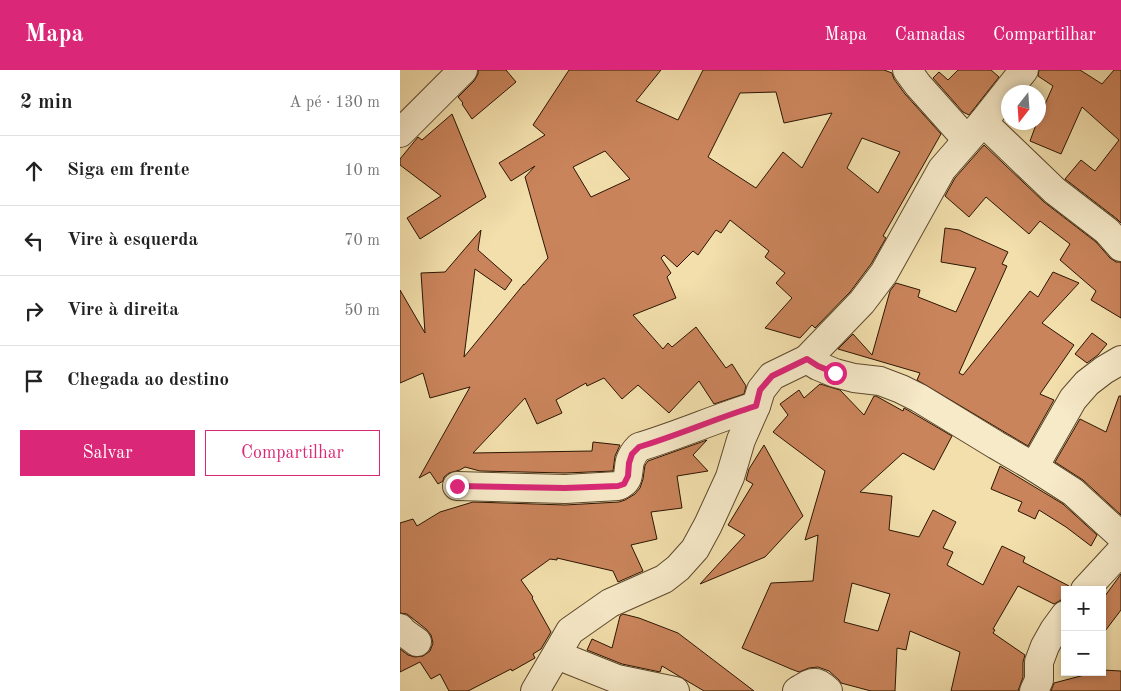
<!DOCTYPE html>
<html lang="pt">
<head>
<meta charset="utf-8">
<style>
  :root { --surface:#fff; --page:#f2f2f2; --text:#222; --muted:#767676; --line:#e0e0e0; --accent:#db2777 }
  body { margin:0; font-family:"Old Standard TT",serif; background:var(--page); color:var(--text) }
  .controls { position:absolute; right:15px; bottom:15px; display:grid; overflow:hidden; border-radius:0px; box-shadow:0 2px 8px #0003 }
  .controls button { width:45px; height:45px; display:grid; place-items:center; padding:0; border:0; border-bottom:1px solid var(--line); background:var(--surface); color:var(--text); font:25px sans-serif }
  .compass { position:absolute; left:601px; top:15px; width:45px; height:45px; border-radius:50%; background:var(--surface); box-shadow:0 2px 8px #0003; rotate:197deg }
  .stop { position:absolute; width:15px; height:15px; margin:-11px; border:4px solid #db2777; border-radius:50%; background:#fff }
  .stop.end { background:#db2777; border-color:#fff; box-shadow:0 1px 5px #0008 }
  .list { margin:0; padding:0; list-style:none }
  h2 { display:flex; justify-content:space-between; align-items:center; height:65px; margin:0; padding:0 20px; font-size:21px }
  h2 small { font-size:16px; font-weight:400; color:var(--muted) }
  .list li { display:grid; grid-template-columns:32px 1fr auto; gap:15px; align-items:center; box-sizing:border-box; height:70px; padding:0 20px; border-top:1px solid var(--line) }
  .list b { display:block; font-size:19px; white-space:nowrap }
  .list em { font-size:16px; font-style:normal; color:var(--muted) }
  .actions { display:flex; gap:10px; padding:15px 20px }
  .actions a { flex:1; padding:11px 0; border:1px solid var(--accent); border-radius:0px; text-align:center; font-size:18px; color:var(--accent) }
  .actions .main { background:var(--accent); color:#fff }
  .icon { flex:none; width:28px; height:28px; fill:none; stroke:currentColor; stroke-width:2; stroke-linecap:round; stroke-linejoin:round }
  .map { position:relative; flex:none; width:721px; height:621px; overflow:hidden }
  header { display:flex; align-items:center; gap:30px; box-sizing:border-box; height:70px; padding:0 25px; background:var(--accent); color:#fff }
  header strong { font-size:24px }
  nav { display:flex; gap:28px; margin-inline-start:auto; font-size:18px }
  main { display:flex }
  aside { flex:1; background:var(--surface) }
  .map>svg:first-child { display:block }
</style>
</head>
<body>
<header>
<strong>Mapa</strong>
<nav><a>Mapa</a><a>Camadas</a><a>Compartilhar</a></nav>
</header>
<main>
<aside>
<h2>2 min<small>A pé · 130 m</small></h2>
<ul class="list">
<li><svg class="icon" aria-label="ahead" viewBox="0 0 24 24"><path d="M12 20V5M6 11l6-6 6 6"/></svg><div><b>Siga em frente</b></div><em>10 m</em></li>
<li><svg class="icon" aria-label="left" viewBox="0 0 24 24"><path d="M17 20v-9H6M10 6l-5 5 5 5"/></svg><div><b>Vire à esquerda</b></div><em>70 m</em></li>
<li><svg class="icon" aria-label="right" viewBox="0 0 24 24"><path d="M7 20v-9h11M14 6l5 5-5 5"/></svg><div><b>Vire à direita</b></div><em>50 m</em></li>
<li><svg class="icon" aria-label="arrive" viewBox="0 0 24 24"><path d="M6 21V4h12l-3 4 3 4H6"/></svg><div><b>Chegada ao destino</b></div></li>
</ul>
<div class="actions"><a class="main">Salvar</a><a>Compartilhar</a></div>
</aside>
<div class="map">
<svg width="721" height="621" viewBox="0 0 721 621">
  <rect width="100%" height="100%" fill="#f2dfac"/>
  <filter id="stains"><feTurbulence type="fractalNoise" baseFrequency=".004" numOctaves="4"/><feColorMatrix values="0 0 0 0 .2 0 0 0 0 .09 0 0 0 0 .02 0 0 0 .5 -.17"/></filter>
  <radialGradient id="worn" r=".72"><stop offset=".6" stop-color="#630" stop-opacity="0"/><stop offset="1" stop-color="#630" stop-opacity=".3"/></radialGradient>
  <g fill="#ca845b" stroke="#2b1501" fill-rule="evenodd">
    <polygon points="78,0 106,0 116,12 72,49 62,34 63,33 58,27 74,11 78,4"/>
    <path d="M169,0H261L236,31L278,50L303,0H484L492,3L494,9L505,24L541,64L483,166L486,168L471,194L450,222L415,258L412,255L400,268L365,258L392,228L376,213L385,203L365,187L369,181L330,150L321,163L316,160L298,185L293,181L277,197L264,185L261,188L271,203L267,207L276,228L233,245L263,279L268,273L272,277L296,257L326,298L332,294L346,316L344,324L314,334L299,311L269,343L238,315L222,329L204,308L187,316L186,313L156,330L162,343L137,354L125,328L73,383L192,381L193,372L220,375L215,386L213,401L165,403L80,401L65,397L60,400L49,403L44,407L43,411L38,414L30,402L19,408L70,317L30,328L23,303L0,313V220L25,263L21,203L45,202L81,160L78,180L112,210L105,220L75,199L64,287L124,214V215L148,188L125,107L135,96L111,111L99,93L145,65L133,55ZM376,22L384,53L432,43L402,98L383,82L356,118L308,87L340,23ZM462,68L500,82L478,123L447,98ZM205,81L230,109L191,127L173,97Z"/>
    <polygon points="558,0 591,0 599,7 569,45 563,42 533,8 539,2 548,10"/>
    <polygon points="639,0 680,0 702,14 714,0 721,0 721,153 717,149 665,109 681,90 695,101 719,70 682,37 661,84 630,71 637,52 638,52 638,50 653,16 638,6"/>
    <polygon points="52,44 86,127 20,169 7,148 41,126 0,95 0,89 18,67 22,70"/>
    <polygon points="584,75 644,132 696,172 710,188 716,192 721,192 721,248 691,230 696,221 660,190 670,174 640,151 629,164 586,127 569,147 545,126 555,108"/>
    <polygon points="545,158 559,160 608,182 602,194 607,196 559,303 563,305 630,221 638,227 653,202 679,213 642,253 674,275 640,324 654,330 628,376 517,310 520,303 438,279 453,264 472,285 490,221 496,213 520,220 518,227 556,242 576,198 541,192"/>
    <polygon points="692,263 707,274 698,285 687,293 675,284"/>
    <path d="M420,314L440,320L464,345L474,326H476L503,341L504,338L511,342L552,366L534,400L503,383L460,422L492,426L489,460L519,467L533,440L556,452L543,478L553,482L547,495L583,515L602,476L625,487L623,492L669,516L667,520H665V523L661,530L654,534L618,516L593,559L595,560L593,563L625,585L623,592V607L618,621H551L560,582L510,561L506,580L497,578L495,621H471L441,613L439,610L429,601L418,597L409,598L399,602L391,599L342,578L371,513L413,511L418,465L405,470L425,401L373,362L388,345L380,334L399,320L404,328ZM452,513L490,524L478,561L444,552Z"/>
    <polygon points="719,326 721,326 721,445 683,410 655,392 680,349 706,362"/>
    <polygon points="307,370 293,385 308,401 277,406 282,438 251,442 257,469 231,475 243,501 218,512 213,501 157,488 157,490 150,489 121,510 133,527 132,528 151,562 141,579 133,584 135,588 112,601 111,599 68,621 49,621 40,604 31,609 20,592 0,602 0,579 8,585 15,587 23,586 30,581 33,573 31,565 26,559 7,544 0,543 0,453 13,449 17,456 40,442 73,432 165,435 219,432 225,430 235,424 240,418 243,409 245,395 248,391"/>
    <polygon points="364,375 403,446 365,487 300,514 345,465 328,455 353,414 346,410 349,399"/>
    <polygon points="600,396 663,434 697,465 691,476 666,457 639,440 635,449 618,441 622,432 591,419"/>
    <polygon points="721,504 721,540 702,565 702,530"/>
    <polygon points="223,544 239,548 278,563 354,621 304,621 262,596 260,602 222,594 187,580 192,569 212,578 220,546"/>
    <polygon points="702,600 721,601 721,621 651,621 654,613 696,602 702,602"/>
  </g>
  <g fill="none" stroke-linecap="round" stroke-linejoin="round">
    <g stroke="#5d482c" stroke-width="30">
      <g id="minor">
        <polyline points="507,0 518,15 567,70"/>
        <polyline points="583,52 655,121 707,161 721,177"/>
        <polyline points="0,63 63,0"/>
        <polyline points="407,289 418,296 435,303 454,308 480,311 501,319 519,328 596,375 634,397 673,422 721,466"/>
        <polyline points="634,397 673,329 687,313 704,300 721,290"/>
        <path d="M57,416L165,419L218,416C231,411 227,403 230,391C232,385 235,381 239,377C279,365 317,348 356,336"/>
        <polyline points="685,520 721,481"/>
        <polyline points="0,558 3,562 17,572"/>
        <polyline points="157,585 217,609 275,621"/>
        <polyline points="135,621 170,561 210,533 264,509 278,498 295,479 308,455 330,407 341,370 356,336 361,320 372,306 407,289 462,232 484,203 542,99 583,52 624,0"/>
        <path d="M397,621C412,612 415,608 428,621"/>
        <polyline points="634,621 639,610 639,592 645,576 654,560 665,545"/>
      </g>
    </g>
    <use href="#minor" stroke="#f7eac9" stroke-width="28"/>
  </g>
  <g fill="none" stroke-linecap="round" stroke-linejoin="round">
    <path stroke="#db2777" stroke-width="6" d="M57,416L165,418L218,416L224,414L228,406L229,393L232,384L239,377C279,365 317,348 356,336L360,320L372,306L407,289L418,296L435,303"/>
  </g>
  <rect width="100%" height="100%" filter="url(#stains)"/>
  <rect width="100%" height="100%" fill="url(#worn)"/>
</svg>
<div class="controls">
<button>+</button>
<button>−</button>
</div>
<svg class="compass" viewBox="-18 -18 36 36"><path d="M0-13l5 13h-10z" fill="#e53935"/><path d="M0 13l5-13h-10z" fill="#767676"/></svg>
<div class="stop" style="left:435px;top:303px"></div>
<div class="stop end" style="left:57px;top:416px"></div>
</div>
</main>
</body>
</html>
